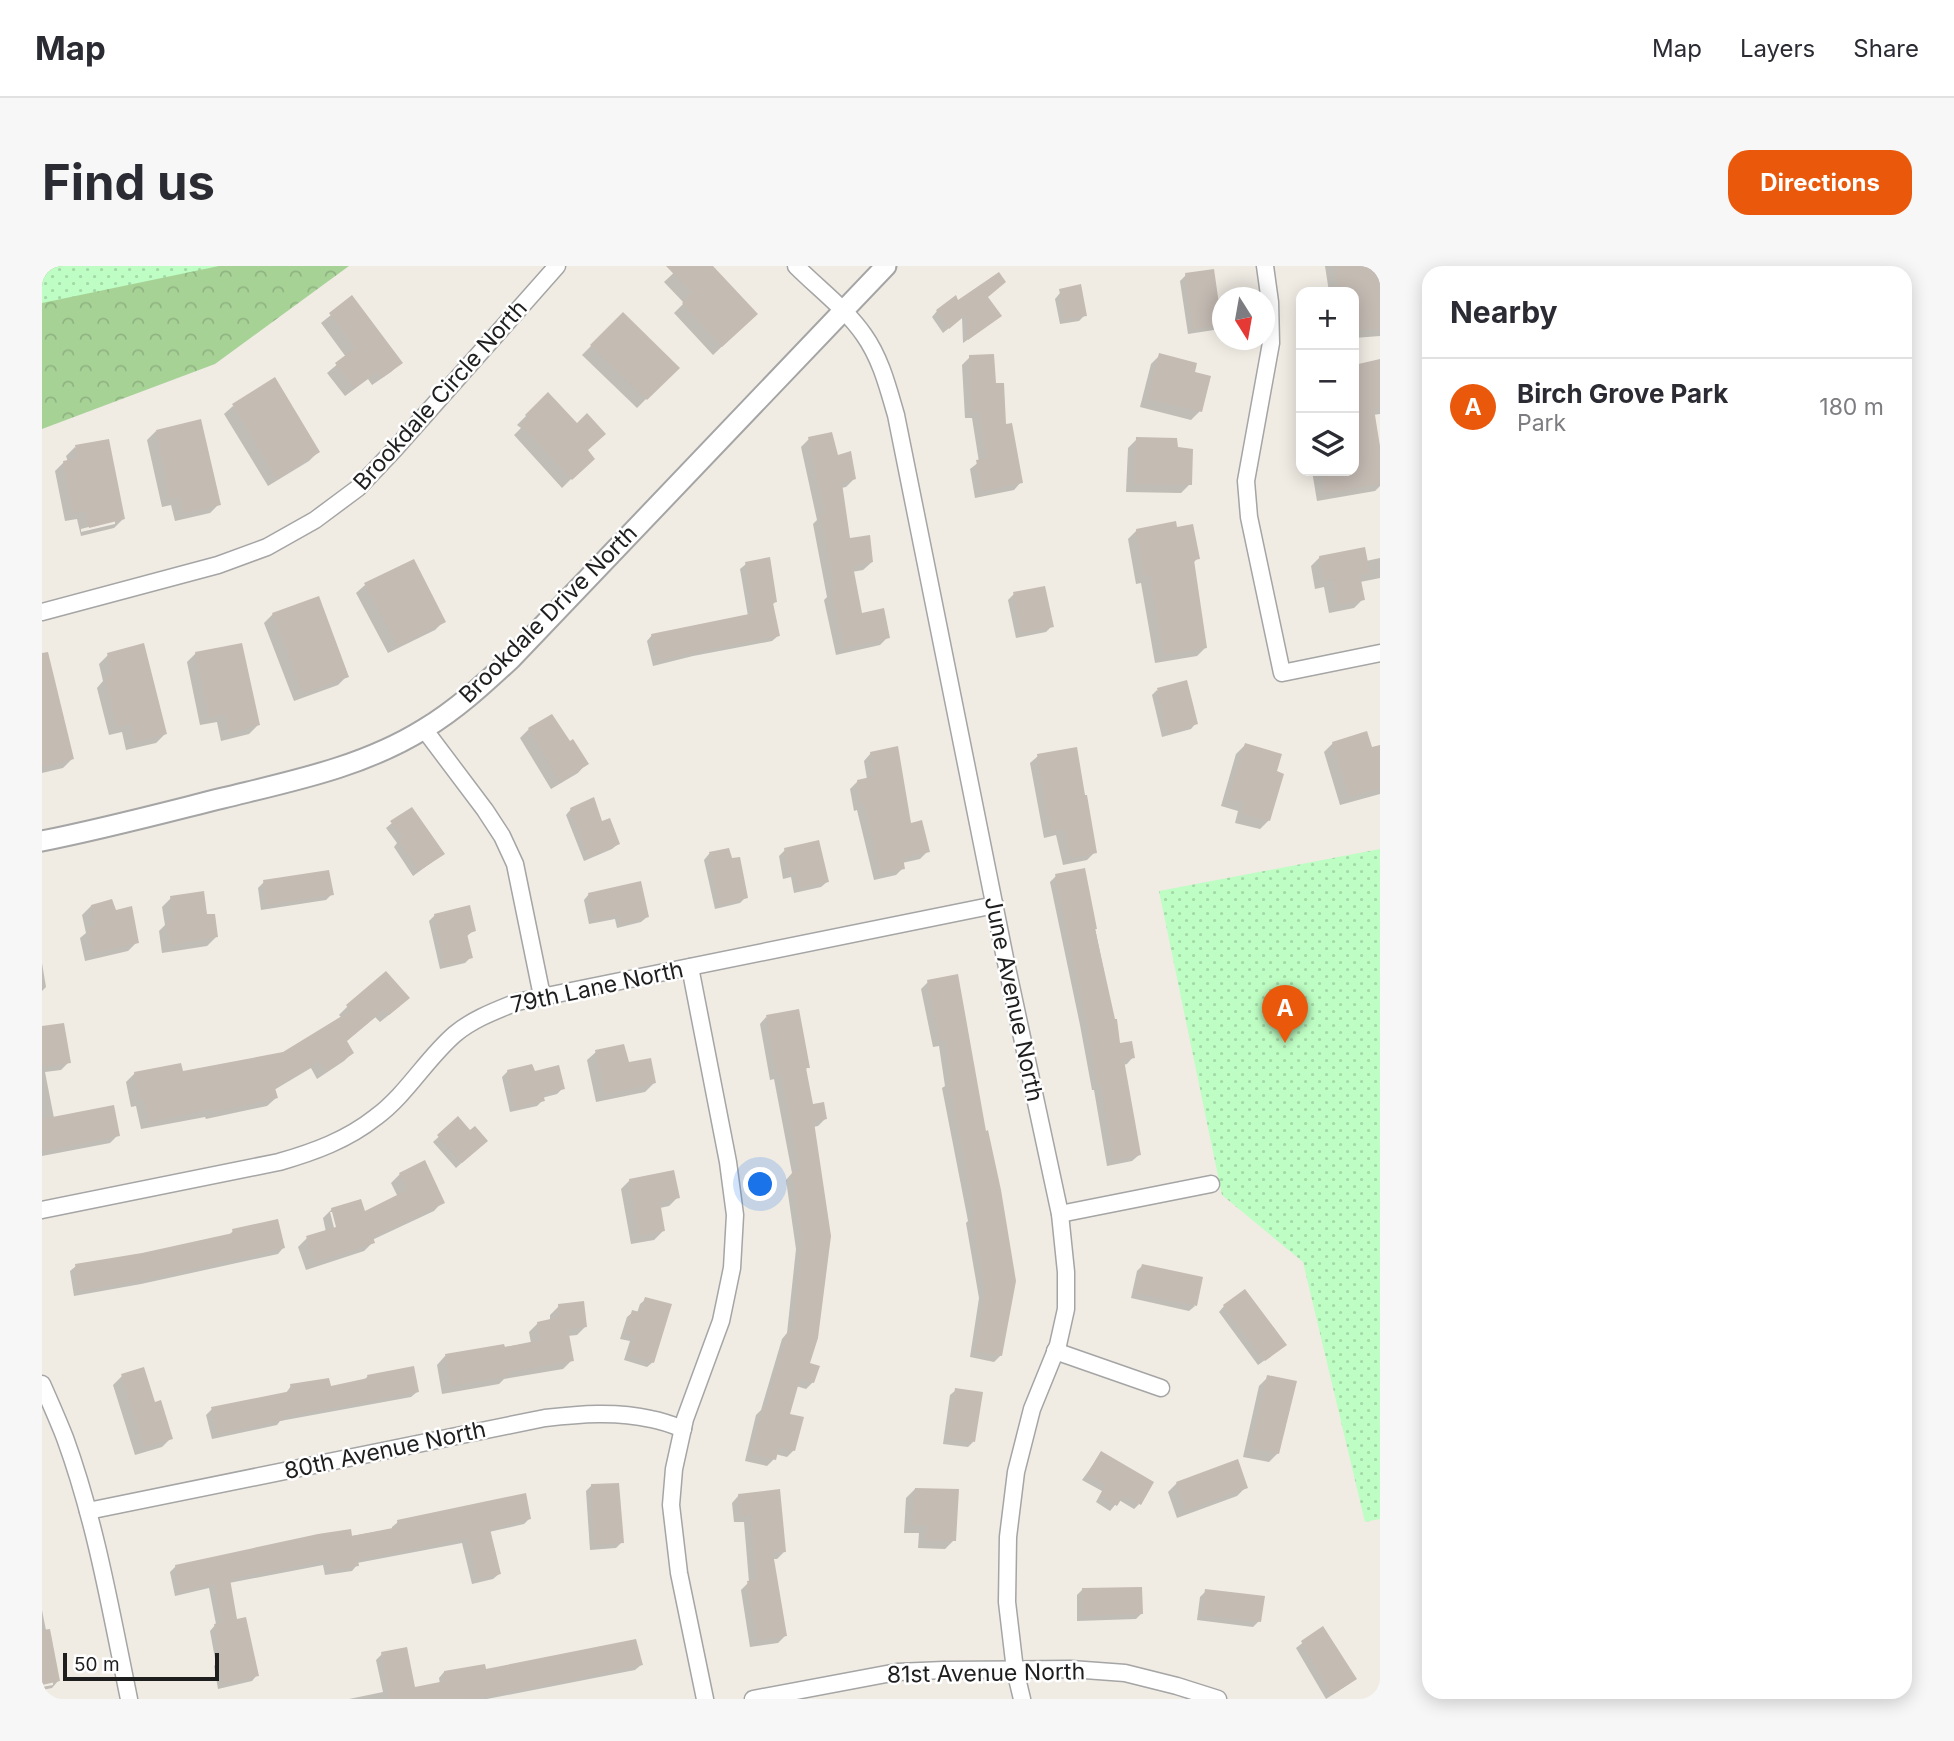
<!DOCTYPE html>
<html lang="en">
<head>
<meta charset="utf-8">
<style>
  :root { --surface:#fff; --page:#f7f7f7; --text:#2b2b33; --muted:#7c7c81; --line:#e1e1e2; --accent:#ea580c }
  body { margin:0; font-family:Inter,sans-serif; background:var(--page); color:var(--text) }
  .controls { position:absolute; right:21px; top:21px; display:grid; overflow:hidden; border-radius:14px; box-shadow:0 4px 18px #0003 }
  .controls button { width:63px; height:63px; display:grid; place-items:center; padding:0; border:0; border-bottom:2px solid var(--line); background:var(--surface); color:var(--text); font:35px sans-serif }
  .compass { position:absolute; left:1170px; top:21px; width:63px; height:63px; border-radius:50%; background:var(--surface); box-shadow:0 4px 18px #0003; rotate:169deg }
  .scale { position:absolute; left:21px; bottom:18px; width:156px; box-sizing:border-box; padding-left:7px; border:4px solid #1e1e1e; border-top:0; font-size:19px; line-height:24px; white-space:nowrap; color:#1e1e1e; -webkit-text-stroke:5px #fff; paint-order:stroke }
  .you { position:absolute; left:719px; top:919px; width:24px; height:24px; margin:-18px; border:5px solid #fff; border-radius:50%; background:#1a73e8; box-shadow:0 0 0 10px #1a73e833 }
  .badge { display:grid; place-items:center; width:46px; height:46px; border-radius:50%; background:var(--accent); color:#fff; font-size:23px; font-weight:700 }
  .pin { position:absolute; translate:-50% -58px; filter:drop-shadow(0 2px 4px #0008) }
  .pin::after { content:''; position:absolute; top:37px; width:24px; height:21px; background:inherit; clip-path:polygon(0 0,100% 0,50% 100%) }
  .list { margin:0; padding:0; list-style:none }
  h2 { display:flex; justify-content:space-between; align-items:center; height:91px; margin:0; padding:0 28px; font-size:30px }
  h2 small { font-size:23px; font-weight:400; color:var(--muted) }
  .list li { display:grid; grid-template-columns:46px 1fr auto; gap:21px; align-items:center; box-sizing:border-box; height:98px; padding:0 28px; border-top:2px solid var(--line) }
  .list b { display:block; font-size:26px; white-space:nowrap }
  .list p { margin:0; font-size:23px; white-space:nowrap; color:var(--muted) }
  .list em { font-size:23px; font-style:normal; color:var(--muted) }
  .icon { flex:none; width:38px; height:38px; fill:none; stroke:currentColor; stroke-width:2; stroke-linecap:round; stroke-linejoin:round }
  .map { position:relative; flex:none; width:1338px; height:1433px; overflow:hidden; border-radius:21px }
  header { display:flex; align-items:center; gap:42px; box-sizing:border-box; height:98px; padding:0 35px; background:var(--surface); border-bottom:2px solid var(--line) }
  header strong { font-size:33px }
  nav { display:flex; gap:38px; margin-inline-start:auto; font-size:24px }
  .intro { display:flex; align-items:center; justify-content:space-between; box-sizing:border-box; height:168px; padding:0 42px }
  h1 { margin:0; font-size:49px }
  .button { padding:18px 32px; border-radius:21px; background:var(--accent); color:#fff; font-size:24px; font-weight:700 }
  main { display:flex; gap:42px; padding:0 42px }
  aside { flex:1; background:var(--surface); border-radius:21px; box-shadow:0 4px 18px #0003 }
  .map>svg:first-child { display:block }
</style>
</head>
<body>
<header>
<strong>Map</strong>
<nav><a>Map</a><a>Layers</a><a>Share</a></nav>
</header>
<div class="intro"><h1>Find us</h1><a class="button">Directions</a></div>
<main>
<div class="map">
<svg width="1338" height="1433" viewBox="0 0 1338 1433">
  <defs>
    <pattern id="forest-crowns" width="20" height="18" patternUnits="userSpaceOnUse" patternTransform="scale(1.75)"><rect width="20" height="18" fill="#a7d296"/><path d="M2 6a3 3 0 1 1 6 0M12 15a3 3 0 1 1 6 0" fill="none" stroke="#8fb481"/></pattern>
    <pattern id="park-dots" width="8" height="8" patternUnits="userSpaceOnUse" patternTransform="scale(1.75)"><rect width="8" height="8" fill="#befdc3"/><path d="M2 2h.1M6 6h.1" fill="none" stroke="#a3d8a7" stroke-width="1.8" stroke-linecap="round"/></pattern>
  </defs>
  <rect width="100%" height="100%" fill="#f0ece4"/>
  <polygon fill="url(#forest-crowns)" points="0,0 307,0 173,98 0,163"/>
  <g fill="url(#park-dots)">
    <polygon points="0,0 177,0 0,37"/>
    <polygon points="1338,583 1338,1253 1323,1256 1261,996 1180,929 1117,625"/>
  </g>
  <g fill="#0003" fill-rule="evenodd">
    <polygon points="639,0 669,0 714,48 671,89 632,47 642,37 622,16"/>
    <polygon points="1283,0 1335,0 1338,17 1338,70 1312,72 1312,26 1287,26"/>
    <polygon points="1144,9 1178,58 1172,64 1146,68 1138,15"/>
    <polygon points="1018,27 1043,49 1037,55 1018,58 1013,33"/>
    <polygon points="944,31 952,55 921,77 920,51 901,67 890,51 895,45 916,37"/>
    <polygon points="310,32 358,97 349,106 330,119 326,113 303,130 285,107 304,91 279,57"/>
    <polygon points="581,48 635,102 595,142 540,89"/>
    <polygon points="1118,89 1151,108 1158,145 1149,154 1098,141 1109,98"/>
    <polygon points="928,91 952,119 962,160 979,216 972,224 933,232 928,203 937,196 930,152 923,152 920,99"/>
    <polygon points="1338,95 1338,148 1331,149 1338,191 1338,220 1333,225 1275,235 1270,205 1312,205 1312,101"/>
    <polygon points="506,128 550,192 520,222 472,169 479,162 475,159"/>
    <polygon points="191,140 276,186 267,195 226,220 182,148"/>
    <polygon points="114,165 177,238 168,247 133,255 129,239 120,241 105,174"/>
    <polygon points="767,173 795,191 812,213 804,221 799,222 806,274 830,296 821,304 810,306 819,349 846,371 838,379 794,389 782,334 785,331 771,258 775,254 759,181"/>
    <polygon points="1095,173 1148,218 1139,227 1084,226 1086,182"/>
    <path d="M33,181L81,253L72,262L39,270L35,253L23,255L13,205L22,196H26L24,190ZM73,254V258L39,266V263Z"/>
    <polygon points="1095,264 1134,264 1156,292 1151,297 1164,381 1155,390 1113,397 1099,317 1094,318 1086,273"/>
    <polygon points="1278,291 1324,295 1338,292 1338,312 1318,316 1321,333 1312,342 1287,347 1282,321 1273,323 1269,300"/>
    <polygon points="704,298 733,336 730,339 736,370 730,375 651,390 611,400 605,375 610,369 706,350 698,303"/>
    <polygon points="323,319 402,355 393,364 346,387 314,327"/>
    <polygon points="972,328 1010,360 1004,366 974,372 966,334"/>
    <polygon points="231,348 305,410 296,419 252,435 222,357"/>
    <polygon points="154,387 216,459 207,468 179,475 175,456 158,459 145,396"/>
    <polygon points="66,389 123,468 114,477 84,484 80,466 67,469 55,422 61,415 57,398"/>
    <polygon points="0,412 30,493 21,502 0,507"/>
    <polygon points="1115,424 1154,457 1149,463 1120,471 1110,429"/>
    <polygon points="487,463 544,498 536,507 509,523 478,472"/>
    <polygon points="1291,477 1329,483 1338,481 1338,528 1298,539 1282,486"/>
    <polygon points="1203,479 1227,554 1218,563 1193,557 1196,545 1179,540 1194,488"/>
    <polygon points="829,487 868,559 886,585 878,593 860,597 861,602 854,609 832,614 815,544 812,545 808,523 816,515 825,513 822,495"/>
    <polygon points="996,490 1053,586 1045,594 1021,599 1014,569 1002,572 988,497"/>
    <polygon points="529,543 559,557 576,578 570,583 542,595 524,549"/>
    <polygon points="350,557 401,588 371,610 352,581 355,577 344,562"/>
    <polygon points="686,584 704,631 698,637 673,643 662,594 667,588"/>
    <polygon points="743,584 785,616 779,621 752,627 749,611 741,613 737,590"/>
    <polygon points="1014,610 1053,662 1077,779 1091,791 1085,798 1081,799 1097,889 1090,895 1065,900 1052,824 1050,824 1038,759 1008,616"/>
    <polygon points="222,616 290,628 284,634 219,644 216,622"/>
    <polygon points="547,628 605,651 599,656 575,662 573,653 547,658 542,634"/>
    <polygon points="129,632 174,671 165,680 120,687 117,665 123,659 120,641"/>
    <polygon points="49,640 73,647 95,676 86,685 43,695 38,672 44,667 40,649"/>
    <polygon points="393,649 432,664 424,671 429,691 423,697 398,703 387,655"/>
    <polygon points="0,697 4,721 0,725"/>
    <polygon points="886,716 943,867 959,1089 952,1096 928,1091 937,1032 924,957 926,955 900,822 903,820 897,780 891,781 879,723"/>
    <polygon points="358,740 338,756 333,751 303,776 310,787 302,795 275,813 269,802 232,824 234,832 225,840 164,853 163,851 99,863 94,840 89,841 84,816 93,807 140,807 242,788 300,752 297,749 305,741"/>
    <polygon points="724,751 766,801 763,804 770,840 783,853 776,860 771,861 766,1098 771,1116 764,1123 754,1120 745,1149 752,1184 745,1191 733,1188 732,1193 725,1200 703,1195 714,1149 719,1144 740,1073 745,1067 754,983 744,914 750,907 732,813 728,814 718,758"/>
    <polygon points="0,762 27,796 19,804 3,806 12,852 76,869 68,877 0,890"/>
    <polygon points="554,786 586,798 612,817 603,826 554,836 545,794"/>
    <polygon points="466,805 492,807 521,822 515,828 500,832 501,834 495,840 468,846 460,811"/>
    <polygon points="416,853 438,880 414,902 391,876"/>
    <path d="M358,908L400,936L392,945L330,974L331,976L322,985L264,1004L256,981L265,972L284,966L281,952L290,943L322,948L356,931L349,917ZM288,946H292L298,969L294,970Z"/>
    <polygon points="588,914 636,931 627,940 618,942 621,965 612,974 589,978 579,923"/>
    <polygon points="191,965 241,982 236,988 99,1018 32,1030 28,1005 34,1000 100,988 186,970"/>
    <polygon points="1100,1000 1153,1040 1147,1045 1089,1032 1095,1005"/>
    <polygon points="604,1033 611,1096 605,1101 582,1094 588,1075 578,1073 585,1051 591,1046 595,1047 598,1038"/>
    <polygon points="517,1040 544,1060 535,1069 525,1070 530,1094 521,1103 462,1113 457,1118 400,1128 395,1099 403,1090 489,1077 487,1066 496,1057 508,1055 508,1049"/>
    <polygon points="1182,1040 1237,1084 1216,1099 1177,1046"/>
    <polygon points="101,1104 112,1139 129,1172 120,1181 93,1189 71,1119 80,1110"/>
    <polygon points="326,1110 375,1126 369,1131 238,1155 235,1159 170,1173 164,1149 170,1143 244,1127 249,1120 287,1122 321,1115"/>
    <polygon points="1226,1111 1236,1187 1227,1196 1201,1191 1217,1120"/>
    <polygon points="914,1124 931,1176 926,1181 901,1178 908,1129"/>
    <polygon points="1059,1188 1097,1238 1092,1243 1077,1234 1068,1245 1054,1236 1060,1225 1040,1214"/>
    <polygon points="1135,1217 1204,1221 1195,1230 1135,1252 1126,1226"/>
    <polygon points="550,1219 580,1276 574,1282 548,1284 544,1225"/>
    <polygon points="873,1223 912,1274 903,1283 876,1282 877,1267 862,1267 864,1232"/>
    <polygon points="697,1229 742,1286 735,1293 730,1293 744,1369 736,1377 708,1381 699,1324 707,1316 702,1256 692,1256 690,1237"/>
    <polygon points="487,1253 482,1258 447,1266 457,1308 451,1313 430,1318 420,1277 315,1297 315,1299 310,1305 283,1309 281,1299 187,1317 194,1355 215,1409 210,1415 176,1423 172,1400 174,1398 168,1365 174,1358 167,1322 133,1330 128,1306 134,1300 350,1263 350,1261 356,1256"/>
    <polygon points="1041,1323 1099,1348 1094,1353 1035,1355 1035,1329"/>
    <polygon points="1164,1325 1217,1355 1211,1361 1155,1354 1158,1331"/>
    <polygon points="0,1344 9,1390 16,1415 10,1422 0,1424 0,1421 11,1419 11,1415 0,1417"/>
    <polygon points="1280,1362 1313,1413 1307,1418 1284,1433 1254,1382"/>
    <polygon points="340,1388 371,1423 398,1418 397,1412 402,1406 599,1399 593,1404 445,1433 307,1433 341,1426 334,1394"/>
  </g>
  <g fill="#c4bbb3">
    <polygon points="624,0 671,0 716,48 680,81 640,37 650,27"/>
    <polygon points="1293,0 1338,0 1338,63 1312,64 1312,26 1296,26"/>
    <polygon points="1172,3 1180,59 1151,63 1143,7"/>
    <polygon points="957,6 964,16 946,31 960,50 926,74 925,48 907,63 894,44 914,29 916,34"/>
    <polygon points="1039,18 1045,50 1023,53 1017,23"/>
    <polygon points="310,29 361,97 340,112 336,106 312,122 293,97 313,82 287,47"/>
    <polygon points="581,46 638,102 605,134 548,79"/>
    <polygon points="1117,87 1155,97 1153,106 1169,110 1160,146 1106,133"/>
    <polygon points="952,88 954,117 962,117 964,158 970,157 981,217 940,225 934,194 945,192 937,145 930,146 927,89"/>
    <polygon points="1338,93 1338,141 1332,143 1338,180 1338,218 1283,227 1280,205 1312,205 1312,99"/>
    <polygon points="233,111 278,186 235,213 190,138"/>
    <polygon points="506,126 535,157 545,147 564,168 546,184 553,193 530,214 479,159 486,152 483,149"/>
    <polygon points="159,153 179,239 142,247 137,231 128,233 114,164"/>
    <polygon points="790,166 796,189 809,185 814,213 800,217 808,272 828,269 831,296 811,300 820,347 842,342 848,372 802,382 789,325 793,324 778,248 783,248 766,171"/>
    <polygon points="1094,171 1135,172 1136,181 1151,183 1150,219 1092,218"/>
    <polygon points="67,173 83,253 47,262 44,245 31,247 21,195 35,192 33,179"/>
    <polygon points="1134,255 1135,261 1151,258 1158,293 1152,294 1165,382 1122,389 1108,309 1102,310 1094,263"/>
    <polygon points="1323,281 1328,307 1318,309 1323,334 1296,339 1291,313 1282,315 1277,290"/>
    <polygon points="728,291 735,336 731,337 738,370 658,385 616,395 609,368 712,347 703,296"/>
    <polygon points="372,293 404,356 356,380 322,317"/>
    <polygon points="1003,320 1012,361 980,367 971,326"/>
    <polygon points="277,330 307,411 261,427 230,347"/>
    <polygon points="102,377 125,468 93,476 88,458 75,461 63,411 70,408 65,387"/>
    <polygon points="200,377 218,459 187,467 183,448 167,451 153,386"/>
    <polygon points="6,386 32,493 0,501 0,387"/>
    <polygon points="1145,414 1156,458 1126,467 1115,422"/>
    <polygon points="510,448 528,475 531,473 547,498 518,516 486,462"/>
    <polygon points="1325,465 1330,481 1338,479 1338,522 1307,531 1290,476"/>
    <polygon points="1203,477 1240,488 1235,505 1242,508 1228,555 1200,548 1203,536 1187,532"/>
    <polygon points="856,480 869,557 880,554 888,586 861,592 863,603 839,607 822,537 818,538 815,514 833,510 828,486"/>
    <polygon points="1035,481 1043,529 1045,529 1055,587 1029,592 1022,563 1009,565 995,488"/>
    <polygon points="552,531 560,555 568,552 578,578 547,591 528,542"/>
    <polygon points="370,541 403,588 377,605 356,574 361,571 348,555"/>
    <polygon points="777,574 787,616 757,622 754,606 747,608 742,582"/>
    <polygon points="687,582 690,592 698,591 706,632 678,639 667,586"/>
    <polygon points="1043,602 1055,663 1053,663 1073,753 1075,753 1078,777 1090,775 1093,792 1082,794 1099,889 1072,894 1059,818 1056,819 1044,752 1013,608"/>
    <polygon points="287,604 292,629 225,639 221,614"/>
    <polygon points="599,615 607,651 580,658 578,649 553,654 546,627"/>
    <polygon points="162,625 165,648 173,648 176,671 128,679 125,654 132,655 128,630"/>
    <polygon points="70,633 74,644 90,640 97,677 51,687 46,662 53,660 49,639"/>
    <polygon points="428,639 434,665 425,668 431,692 403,699 392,648"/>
    <polygon points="344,705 368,732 347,749 342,744 305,775 312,787 284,806 278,795 233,822 236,832 172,846 171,843 107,856 102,833 97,834 92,806 139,797 141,805 241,786 308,745 304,739"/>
    <polygon points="916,708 944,865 946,864 959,924 974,1015 960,1090 934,1085 943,1024 930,949 933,948 907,813 909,813 904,774 898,775 885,714"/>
    <polygon points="757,743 768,802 764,802 771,838 782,836 785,853 772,856 789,970 776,1072 768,1097 778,1100 772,1117 758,1113 748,1148 762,1151 753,1185 737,1181 734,1194 709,1188 721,1141 724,1141 746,1064 751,1065 760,975 750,905 758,904 739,807 735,808 724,749"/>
    <polygon points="22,757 29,797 0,801 0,760"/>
    <polygon points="582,778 587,796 609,792 614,817 563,828 553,784"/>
    <polygon points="490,798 493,805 517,799 523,823 501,828 503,835 473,842 465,804"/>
    <polygon points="72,839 78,870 0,885 0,853"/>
    <polygon points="416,850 428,864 433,860 446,875 420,897 395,869"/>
    <polygon points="383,894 403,937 331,971 333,977 273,996 264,970 294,961 289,942 319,933 323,945 365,924 357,907"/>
    <polygon points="632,904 638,932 618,936 623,965 597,970 587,913"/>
    <polygon points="236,953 243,982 106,1013 37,1025 33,998 100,987 191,967 190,963"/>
    <polygon points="1100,998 1161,1011 1155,1040 1093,1027"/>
    <polygon points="1203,1023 1245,1079 1223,1095 1181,1039"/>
    <polygon points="603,1031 630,1038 612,1097 587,1088 592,1070 583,1068 590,1044 598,1046"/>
    <polygon points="542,1035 545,1061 526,1063 532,1095 467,1106 468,1110 409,1120 403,1088 462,1078 463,1081 498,1074 495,1056 517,1051 516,1038"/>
    <polygon points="372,1100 377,1126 241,1151 242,1154 176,1168 169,1141 249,1125 248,1118 287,1112 289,1120 326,1112 325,1109"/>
    <polygon points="102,1101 113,1136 119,1134 131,1173 102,1181 79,1108"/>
    <polygon points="1225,1109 1255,1115 1237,1188 1209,1182"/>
    <polygon points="913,1122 941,1126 933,1176 906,1172"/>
    <polygon points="1059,1185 1112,1216 1099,1239 1082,1229 1075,1240 1058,1230 1064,1219 1045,1208"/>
    <polygon points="1196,1193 1206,1222 1144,1244 1134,1216"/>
    <polygon points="577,1217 582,1277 553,1279 549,1218"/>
    <polygon points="873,1222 917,1223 914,1275 884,1274 885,1259 871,1259"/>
    <polygon points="738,1223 744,1286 731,1287 745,1370 716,1374 705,1315 715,1314 709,1249 699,1250 696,1228"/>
    <polygon points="484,1227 489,1253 448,1263 459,1308 436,1313 426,1272 316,1294 317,1300 289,1304 287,1294 188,1313 195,1353 204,1351 217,1410 181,1418 176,1393 179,1392 172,1358 180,1356 173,1318 138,1326 133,1299 276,1268 309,1263 310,1270 356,1261 355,1254"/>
    <polygon points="1100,1321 1101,1348 1040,1350 1040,1322"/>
    <polygon points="1163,1323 1223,1330 1219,1356 1160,1349"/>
    <polygon points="1281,1360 1315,1413 1290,1429 1259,1375"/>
    <polygon points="8,1363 18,1415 0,1419 0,1364"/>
    <polygon points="594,1373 601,1399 432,1433 348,1433 339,1386 365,1381 373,1421 403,1415 402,1405 443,1398 444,1403"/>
  </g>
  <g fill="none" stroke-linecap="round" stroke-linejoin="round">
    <g stroke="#a5a5a5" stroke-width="19">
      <g id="minor">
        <path d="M754,0C777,23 804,43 822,69C839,93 846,122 854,149L963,692L1018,948L1024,1006V1043L1016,1079L990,1143L974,1206L966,1271L965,1336L973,1404L980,1433"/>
        <polyline points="1223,0 1228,36 1229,77 1204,215 1207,251 1240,407 1338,387"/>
        <polyline points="0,346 176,299 225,281 273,254 316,222 352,184 515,0"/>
        <polyline points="382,463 443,544 460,570 473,598 500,730"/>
        <polyline points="648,701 686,896 693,949 690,1002 679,1055 643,1153 632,1203 629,1239 637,1307 663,1433"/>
        <path d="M0,944L237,896C272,886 305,874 334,851C365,828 384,793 413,768C431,753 453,745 475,736L953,639"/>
        <polyline points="1018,948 1169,918"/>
        <polyline points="1013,1085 1119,1122"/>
        <path d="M0,1118C8,1136 16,1154 23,1172C54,1257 69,1346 87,1433"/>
        <path d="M46,1245L503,1152C538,1148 574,1145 609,1153C620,1155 631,1159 641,1163"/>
        <polyline points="711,1433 855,1406 902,1404 1029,1403 1083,1407 1135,1420 1176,1433"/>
      </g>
    </g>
    <g stroke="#a5a5a5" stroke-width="23">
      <path id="tertiary" d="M0,575C61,563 121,547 181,532C250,515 321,501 382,463C414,444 442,418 469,393L844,0"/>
    </g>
    <use href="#minor" stroke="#fff" stroke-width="16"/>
    <use href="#tertiary" stroke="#fff" stroke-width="19"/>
  </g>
  <g text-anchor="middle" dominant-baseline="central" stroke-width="5" stroke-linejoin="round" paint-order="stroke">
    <g font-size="23" fill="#1e1e1e" stroke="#fff">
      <text transform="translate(398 129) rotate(-48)">Brookdale Circle North</text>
      <text transform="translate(506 348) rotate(-45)">Brookdale Drive North</text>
      <text transform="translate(555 721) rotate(-12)">79th Lane North</text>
      <text transform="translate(972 733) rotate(78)">June Avenue North</text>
      <text transform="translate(343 1184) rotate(-12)">80th Avenue North</text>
      <text transform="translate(944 1407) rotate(-1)">81st Avenue North</text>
    </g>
  </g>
</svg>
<div class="controls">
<button>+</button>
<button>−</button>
<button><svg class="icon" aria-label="layers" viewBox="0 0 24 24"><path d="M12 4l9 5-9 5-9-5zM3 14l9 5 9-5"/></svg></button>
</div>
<svg class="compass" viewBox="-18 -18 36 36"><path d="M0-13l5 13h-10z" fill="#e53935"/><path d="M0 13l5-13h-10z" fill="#7c7c81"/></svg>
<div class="scale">50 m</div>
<div class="you"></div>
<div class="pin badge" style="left:1243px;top:777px">A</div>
</div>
<aside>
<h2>Nearby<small></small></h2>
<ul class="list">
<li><span class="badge">A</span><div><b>Birch Grove Park</b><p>Park</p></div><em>180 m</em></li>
</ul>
</aside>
</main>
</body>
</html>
